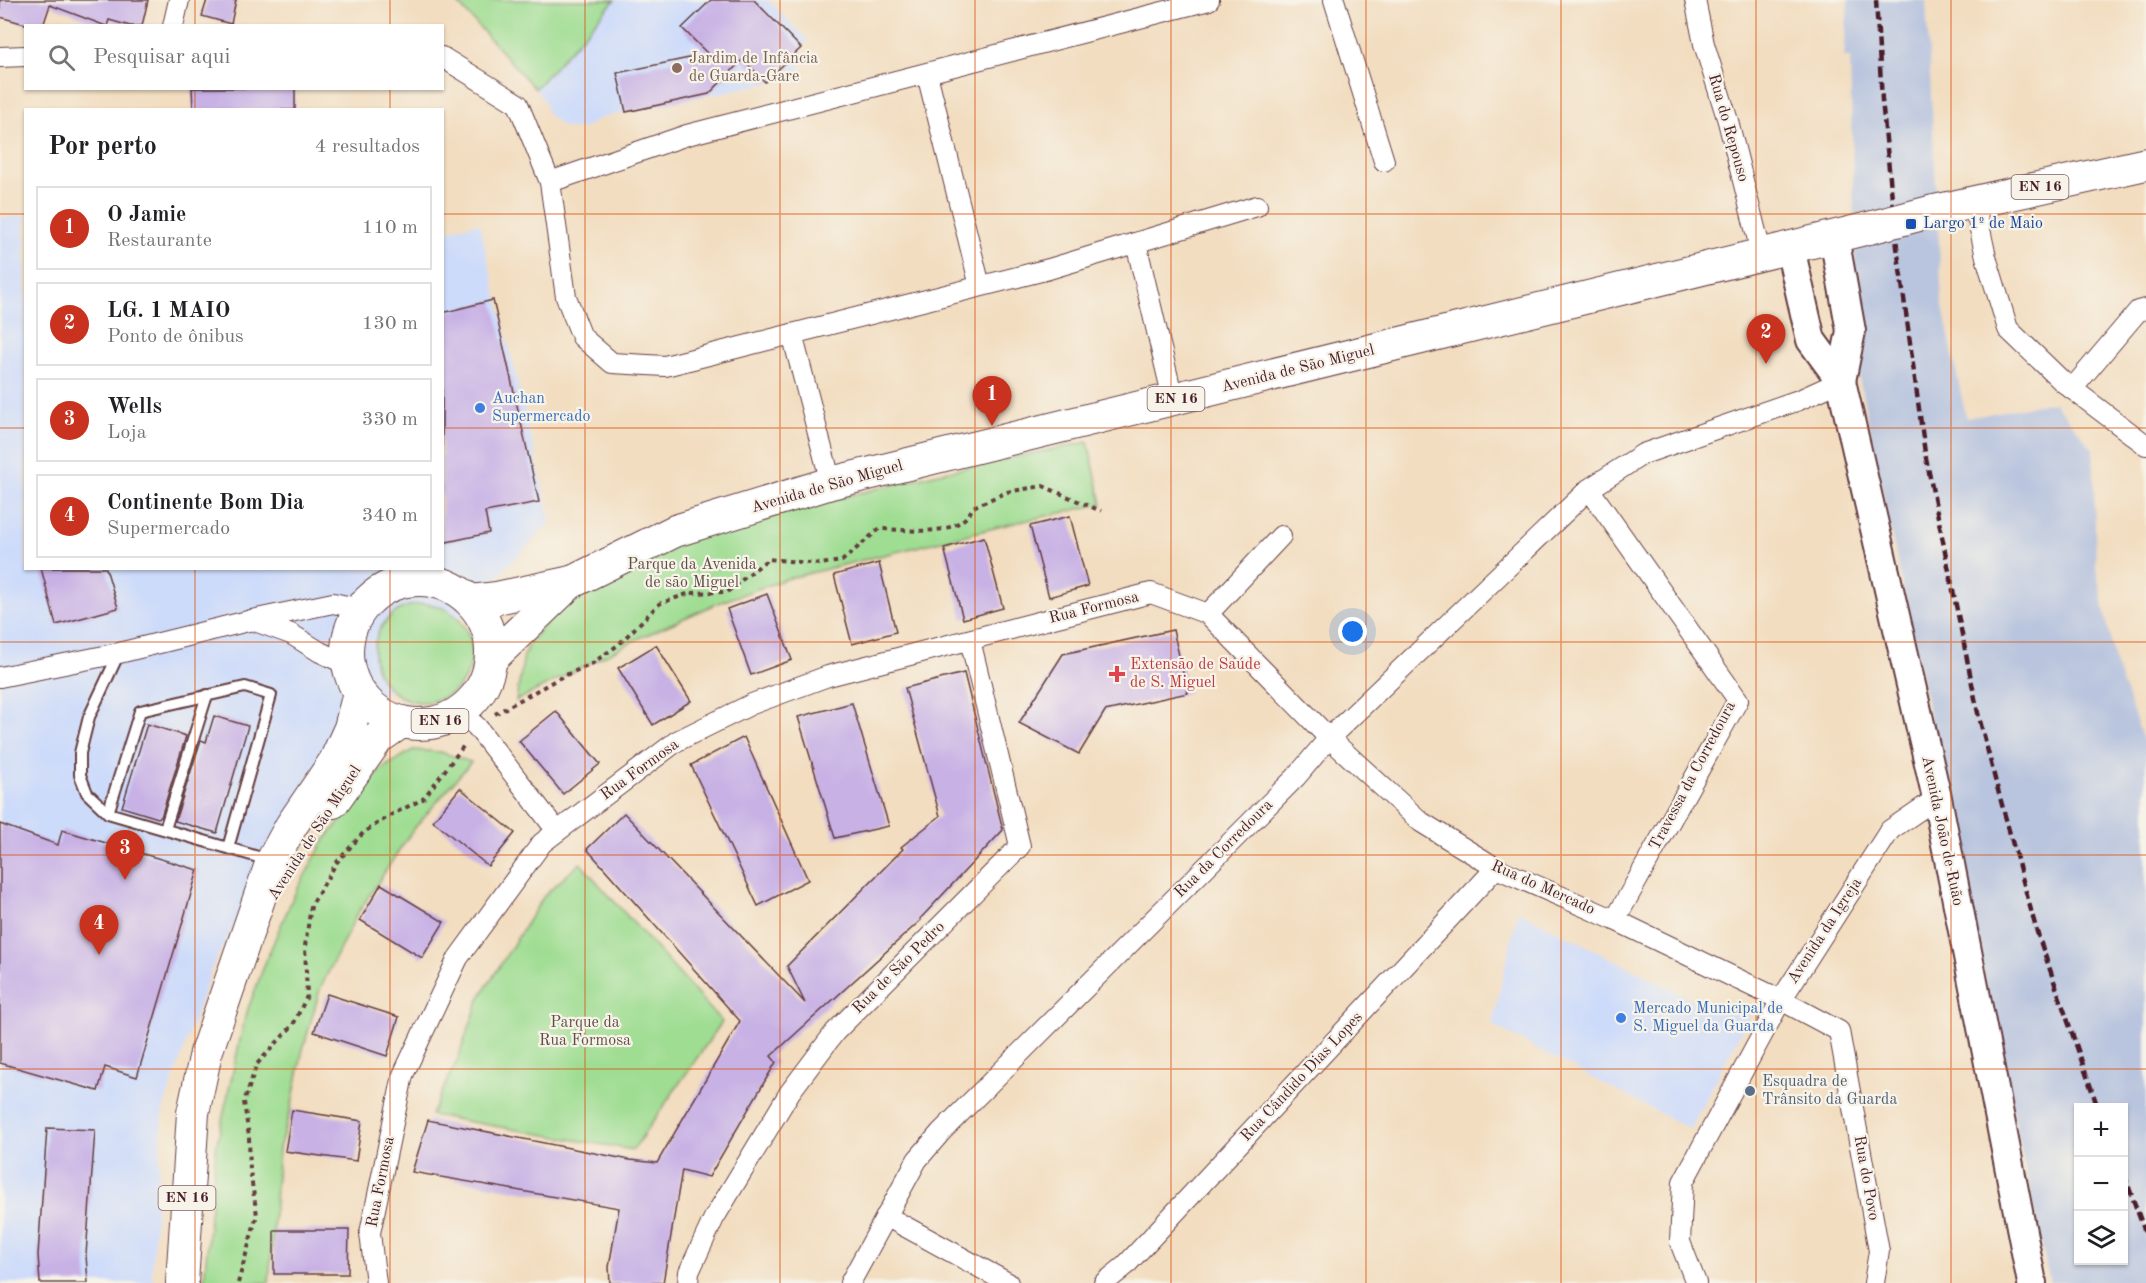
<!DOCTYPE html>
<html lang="pt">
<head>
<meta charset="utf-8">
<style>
  :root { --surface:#fff; --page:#f6f6f6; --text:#202124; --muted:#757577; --line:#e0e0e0; --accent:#c8321e }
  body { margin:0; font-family:"Old Standard TT",serif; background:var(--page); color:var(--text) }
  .controls { position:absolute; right:18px; bottom:18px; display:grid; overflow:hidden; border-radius:0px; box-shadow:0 2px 4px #0004 }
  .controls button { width:54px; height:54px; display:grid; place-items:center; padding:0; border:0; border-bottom:2px solid var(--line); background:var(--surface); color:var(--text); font:30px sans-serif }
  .you { position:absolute; left:1353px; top:632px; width:21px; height:21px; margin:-15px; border:4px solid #fff; border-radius:50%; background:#1a73e8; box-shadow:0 0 0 9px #1a73e833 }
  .badge { display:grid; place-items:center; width:39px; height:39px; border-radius:50%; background:var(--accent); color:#fff; font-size:20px; font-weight:700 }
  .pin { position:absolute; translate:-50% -50px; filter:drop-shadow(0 2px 3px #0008) }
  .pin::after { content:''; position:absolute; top:32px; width:21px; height:18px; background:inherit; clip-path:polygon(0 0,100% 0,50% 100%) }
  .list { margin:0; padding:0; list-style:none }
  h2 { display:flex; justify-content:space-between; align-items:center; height:78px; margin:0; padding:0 24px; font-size:26px }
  h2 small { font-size:20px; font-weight:400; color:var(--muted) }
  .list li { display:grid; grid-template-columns:39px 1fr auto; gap:18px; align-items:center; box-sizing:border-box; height:84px; margin:0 12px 12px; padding:0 12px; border:2px solid var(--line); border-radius:0px }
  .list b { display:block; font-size:22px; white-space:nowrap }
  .list p { margin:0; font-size:20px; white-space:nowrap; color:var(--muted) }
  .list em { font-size:20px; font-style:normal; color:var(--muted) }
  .icon { flex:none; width:33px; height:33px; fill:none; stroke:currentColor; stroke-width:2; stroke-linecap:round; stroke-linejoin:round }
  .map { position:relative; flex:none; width:2146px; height:1283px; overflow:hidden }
  .search { position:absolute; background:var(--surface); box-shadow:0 2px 4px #0004; left:24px; top:24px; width:420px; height:66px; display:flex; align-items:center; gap:15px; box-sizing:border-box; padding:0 21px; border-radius:0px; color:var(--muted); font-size:22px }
  .panel { position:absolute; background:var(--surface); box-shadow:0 2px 4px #0004; left:24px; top:108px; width:420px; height:462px; border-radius:0px }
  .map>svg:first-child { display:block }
</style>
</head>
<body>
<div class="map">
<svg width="2146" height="1283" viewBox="0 0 2146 1283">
  <rect width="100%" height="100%" fill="#f7f3e8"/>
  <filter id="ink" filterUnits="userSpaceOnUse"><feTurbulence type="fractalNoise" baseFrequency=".0167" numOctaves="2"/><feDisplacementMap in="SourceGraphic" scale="12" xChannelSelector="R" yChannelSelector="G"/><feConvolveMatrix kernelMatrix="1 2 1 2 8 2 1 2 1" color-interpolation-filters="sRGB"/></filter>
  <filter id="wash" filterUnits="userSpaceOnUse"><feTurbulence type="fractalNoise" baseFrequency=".008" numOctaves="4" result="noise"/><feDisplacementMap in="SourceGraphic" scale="24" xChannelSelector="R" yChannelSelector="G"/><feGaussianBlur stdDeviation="1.35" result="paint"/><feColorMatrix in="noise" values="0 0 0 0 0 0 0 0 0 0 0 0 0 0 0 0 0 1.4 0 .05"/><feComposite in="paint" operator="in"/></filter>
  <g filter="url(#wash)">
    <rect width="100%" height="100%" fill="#f2ddc0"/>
    <g fill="#cddbfa">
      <polygon points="615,0 768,0 808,40 801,48 802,62 798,74 787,79 603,117 582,129 572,129 562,126 547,113 545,102 535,89"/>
      <polygon points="25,215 26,568 442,568 443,232 479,223 551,521 315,768 212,967 163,1110 152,1268 153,1283 0,1283 0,218"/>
      <polygon points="1518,911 1714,1011 1742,1004 1753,1009 1690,1129 1492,1025"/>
    </g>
    <path fill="#b9c5de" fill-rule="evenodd" d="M1848,0H1926L1942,302L1966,418L2054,402L2093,449L2096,569L2115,662L2146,748V1283H2050L1988,997L1858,372L1850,57H1844ZM2078,1108H2124V1260H2078Z"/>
    <g fill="#9fdd92" stroke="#747e5e" stroke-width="1.5">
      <polygon points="455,0 615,0 535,89"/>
      <polygon points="1088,442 1102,504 1014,523 786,579 718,603 635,640 516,701 524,656 529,643 566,601 682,538 939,473"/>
      <circle cx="423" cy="653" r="49"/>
      <polygon points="413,750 441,752 471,762 412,831 357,914 320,989 302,1053 291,1109 279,1148 269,1283 204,1283 216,1148 245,1017 267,958 293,897 324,841 381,769"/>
      <polygon points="580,863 722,1022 633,1150 431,1115 457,1061 480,997 544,896"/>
    </g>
    <g id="blocks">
      <g fill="#c7b1e5">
        <polygon points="0,0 148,0 142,26 130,26 109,20 107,26 106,26 50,5 43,26 32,26 0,17"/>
        <polygon points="207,0 236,0 231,24 202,16"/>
        <polygon points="711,0 754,0 801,48 765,82 743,59 709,94 626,112 617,73 708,54 682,28"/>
        <polygon points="192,88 295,88 295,110 193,110"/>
        <polygon points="493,300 539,502 485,512 489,533 442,543 442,313"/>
        <polygon points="1070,516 1088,586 1049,597 1030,526"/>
        <polygon points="984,537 1003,608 963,619 944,548"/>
        <polygon points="879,563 896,632 852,644 834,575"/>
        <polygon points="41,568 106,568 118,608 56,625"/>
        <polygon points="767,594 792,660 751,675 727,609"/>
        <polygon points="1173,630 1188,693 1105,711 1079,754 1019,723 1063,654"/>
        <polygon points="656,645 691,701 653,725 618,668"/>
        <polygon points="964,673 1003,830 920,919 921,920 771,1056 776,1062 709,1177 682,1170 663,1283 610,1283 609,1267 619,1208 412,1172 428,1120 630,1160 657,1163 740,1021 587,849 624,813 805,1003 787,966 903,849 901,847 940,816 905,688"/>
        <polygon points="852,703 889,826 835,838 798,717"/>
        <polygon points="556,711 600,764 563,794 519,741"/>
        <polygon points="214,716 248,726 217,833 175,821 201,740 206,742"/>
        <polygon points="147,724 186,736 161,817 158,818 122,807"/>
        <polygon points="744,737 808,880 758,906 691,765"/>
        <polygon points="460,788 515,833 488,866 433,821"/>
        <polygon points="0,824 58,845 62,830 198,870 137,1077 105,1067 98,1091 0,1063"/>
        <polygon points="381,884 444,922 422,958 360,920"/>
        <polygon points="327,994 399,1017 387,1056 314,1032"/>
        <polygon points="292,1110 362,1121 356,1161 285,1151"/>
        <polygon points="47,1128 95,1130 86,1255 88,1283 40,1283 38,1255"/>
        <polygon points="274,1230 349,1230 348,1274 274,1274"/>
      </g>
    </g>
  </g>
  <g filter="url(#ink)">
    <use href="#blocks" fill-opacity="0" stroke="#633c41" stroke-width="1.5"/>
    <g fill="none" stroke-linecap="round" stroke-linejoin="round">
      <g stroke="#633c41" stroke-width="14">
        <g id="service">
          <polyline points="420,568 422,579"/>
          <polyline points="108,813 140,711 245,687 271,695 228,848 108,813 87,793 80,775 80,753 89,717 119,653"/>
          <polyline points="165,829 207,695"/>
          <polyline points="228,848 268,860"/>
        </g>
      </g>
      <g stroke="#633c41" stroke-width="22">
        <g id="minor">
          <polyline points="1334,0 1384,161"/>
          <polyline points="1695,0 1704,44 1728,121 1762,256"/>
          <polyline points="173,26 179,0"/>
          <polyline points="0,57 26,56"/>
          <polyline points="442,57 518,104 550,182 566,297 582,337 612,363 665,366 1049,269 1257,206"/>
          <polyline points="927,74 980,286"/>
          <polyline points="550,182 687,135 1209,0"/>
          <polyline points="1974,202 1986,257 2008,329 2063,382 2146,445"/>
          <polyline points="1136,243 1173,399"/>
          <polyline points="792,334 831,483"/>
          <polyline points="2072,389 2138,311 2146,309"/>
          <polyline points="1589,489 1738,700 1615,920"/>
          <polyline points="1208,614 1281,536"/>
          <polyline points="252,620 291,634 320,652 348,665"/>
          <polyline points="0,677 119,653 252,620 333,603 361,609"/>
          <polyline points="460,712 477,727 557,831"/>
          <polyline points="886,1216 1008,1283"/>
          <polyline points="376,1283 370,1233 403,1075 458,958 542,843 677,741 752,704 828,676 1151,593 1208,614 1329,738 1421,822 1496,868 1615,920 1781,1000 1839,1031 1879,1251 1874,1283"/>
          <polyline points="688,1283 689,1272 714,1218 790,1092 835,1032 1020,846 970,640"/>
          <polyline points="850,1283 917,1160 941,1132 1296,777 1329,738 1589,489 1643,454 1799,400 1841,381"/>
          <polyline points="1104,1283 1125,1266 1496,868"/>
          <polyline points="1696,1283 1680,1242 1683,1182 1781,1000 1890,830 1937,798"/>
        </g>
      </g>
      <g stroke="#633c41" stroke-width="32">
        <g id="secondary">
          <polyline points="1834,237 1851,331 1841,381"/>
          <polyline points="1790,248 1811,340 1841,381 1937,798 2032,1283"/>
        </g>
      </g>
      <g stroke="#633c41" stroke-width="34">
        <g id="primary">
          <polyline points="1934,211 2146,164"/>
          <circle cx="419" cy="652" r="72"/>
          <polyline points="471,601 497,598 572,582 675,531 831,483 1869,228"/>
          <polyline points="492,658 571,582"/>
          <polyline points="333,802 378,738 401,722"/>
          <polyline points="182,1283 193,1113 206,1053 272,861 291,826 335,761 350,728 359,693"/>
        </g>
      </g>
      <g stroke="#633c41" stroke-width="4" stroke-dasharray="4.5 4.5" stroke-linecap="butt">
        <path d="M495,714L563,676L590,665L618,645L659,604L690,593L727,592L768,559L820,564L842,561L879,529C908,529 958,540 973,507L1007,492L1043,486L1101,511"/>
        <polyline points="238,1283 257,1215 250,1171 249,1137 244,1102 257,1064 293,1025 307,996 305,946 311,906 337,862 364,832 391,815 423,799 465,744"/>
      </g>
      <use href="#service" stroke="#fff" stroke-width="10"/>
      <use href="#minor" stroke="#fff" stroke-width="20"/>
      <use href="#secondary" stroke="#fff" stroke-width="28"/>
      <use href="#primary" stroke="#fff" stroke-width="32"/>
      <g stroke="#4a1f2b" stroke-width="4.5" stroke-dasharray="9 4.5" stroke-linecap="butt">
        <polyline points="1876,0 1882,100 1897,247 1925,453 1978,713 1996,783 2037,932 2098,1108"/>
        <polyline points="2124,1174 2146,1235"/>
      </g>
      <g stroke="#633c41" stroke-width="34" stroke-linecap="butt">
        <polyline id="primary-bridge" points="1869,228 1934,211"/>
      </g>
      <use href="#primary-bridge" stroke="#fff" stroke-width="32"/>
    </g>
  </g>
  <path fill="none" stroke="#d8530f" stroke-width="1.5" stroke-opacity="0.55" d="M195,0V26M390,0V26M585,0V1283M780,0V1283M975,0V1283M1171,0V1283M1366,0V1283M1561,0V1283M1756,0V1283M1951,0V1283M195,88V110M390,88V110M0,214H26M442,214H2146M0,428H26M442,428H2146M195,568V1283M390,568V1283M0,642H2146M0,855H2146M0,1069H2146"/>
  <circle fill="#8d6e63" stroke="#f7f3e8" stroke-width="2" cx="677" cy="68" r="6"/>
  <rect fill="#1a4fb4" stroke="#f7f3e8" stroke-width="2" x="1905" y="218" width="12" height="12" rx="3"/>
  <g fill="#3f7fe0" stroke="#f7f3e8" stroke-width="2">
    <circle cx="480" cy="408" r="6"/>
    <circle cx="1621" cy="1018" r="6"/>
  </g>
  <path fill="#e0444e" stroke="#f7f3e8" stroke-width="2" d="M1114 665h6v6h6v6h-6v6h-6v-6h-6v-6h6z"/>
  <circle fill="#5c6f8a" stroke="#f7f3e8" stroke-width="2" cx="1750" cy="1091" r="6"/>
  <g text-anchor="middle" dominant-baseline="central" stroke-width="4.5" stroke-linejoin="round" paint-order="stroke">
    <g fill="#f7f3e8" stroke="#7e5f64" stroke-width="1.5">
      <rect x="2011.5" y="175" width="57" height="24" rx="4.5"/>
      <rect x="1147.5" y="387" width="57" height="24" rx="4.5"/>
      <rect x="411.5" y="709" width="57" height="24" rx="4.5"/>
      <rect x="158.5" y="1186" width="57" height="24" rx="4.5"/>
    </g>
    <g font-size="15" font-weight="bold" fill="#4a1f2b">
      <text x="2040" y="187">EN 16</text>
      <text x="1176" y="399">EN 16</text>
      <text x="440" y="721">EN 16</text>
      <text x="187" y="1198">EN 16</text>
    </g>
    <g font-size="16" fill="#785e54" stroke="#f7f3e8" text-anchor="start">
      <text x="689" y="59">Jardim de Infância<tspan x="689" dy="18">de Guarda-Gare</tspan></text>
    </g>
    <g font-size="16" fill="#4a1f2b" stroke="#f7f3e8">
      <text transform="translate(1728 128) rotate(74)">Rua do Repouso</text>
      <text transform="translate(1298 369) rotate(-14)">Avenida de São Miguel</text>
      <text transform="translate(827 487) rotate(-16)">Avenida de São Miguel</text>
      <text transform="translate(1094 608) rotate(-14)">Rua Formosa</text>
      <text transform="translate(640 770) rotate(-36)">Rua Formosa</text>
      <text transform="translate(1693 776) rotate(-62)">Travessa da Corredoura</text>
      <text transform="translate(1942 831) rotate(78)">Avenida João de Ruão</text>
      <text transform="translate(315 833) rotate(-57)">Avenida de São Miguel</text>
      <text transform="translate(1224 849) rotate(-45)">Rua da Corredoura</text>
      <text transform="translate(1543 888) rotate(24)">Rua do Mercado</text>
      <text transform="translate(1825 931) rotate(-57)">Avenida da Igreja</text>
      <text transform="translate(899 968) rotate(-45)">Rua de São Pedro</text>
      <text transform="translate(1302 1077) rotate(-47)">Rua Cândido Dias Lopes</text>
      <text transform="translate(1866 1178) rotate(80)">Rua do Povo</text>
      <text transform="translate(381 1182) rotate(-79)">Rua Formosa</text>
    </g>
    <g font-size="16" fill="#164399" stroke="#f7f3e8" text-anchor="start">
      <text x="1923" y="224">Largo 1º de Maio</text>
    </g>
    <g font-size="16" fill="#366cbe" stroke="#f7f3e8" text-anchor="start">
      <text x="492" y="399">Auchan<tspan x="492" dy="18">Supermercado</tspan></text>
      <text x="1633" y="1009">Mercado Municipal de<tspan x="1633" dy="18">S. Miguel da Guarda</tspan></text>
    </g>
    <g font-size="16" fill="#5f4e45" stroke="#f7f3e8">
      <text x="692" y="565">Parque da Avenida<tspan x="692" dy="18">de são Miguel</tspan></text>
      <text x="585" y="1023">Parque da<tspan x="585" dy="18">Rua Formosa</tspan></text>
    </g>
    <g font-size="16" fill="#be3a42" stroke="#f7f3e8" text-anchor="start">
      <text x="1130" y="665">Extensão de Saúde<tspan x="1130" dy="18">de S. Miguel</tspan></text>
    </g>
    <g font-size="16" fill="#4e5e75" stroke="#f7f3e8" text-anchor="start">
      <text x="1762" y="1082">Esquadra de<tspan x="1762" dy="18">Trânsito da Guarda</tspan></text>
    </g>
  </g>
</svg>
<div class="controls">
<button>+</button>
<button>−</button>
<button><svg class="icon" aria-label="layers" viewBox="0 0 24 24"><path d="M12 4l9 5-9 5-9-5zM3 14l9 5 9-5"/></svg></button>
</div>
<div class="you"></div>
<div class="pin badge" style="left:992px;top:426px">1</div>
<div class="pin badge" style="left:1766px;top:364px">2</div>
<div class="pin badge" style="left:125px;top:880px">3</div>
<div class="pin badge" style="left:99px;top:955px">4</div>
<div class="search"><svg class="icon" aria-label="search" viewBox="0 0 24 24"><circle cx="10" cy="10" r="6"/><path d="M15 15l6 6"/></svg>Pesquisar aqui</div>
<section class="panel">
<h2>Por perto<small>4 resultados</small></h2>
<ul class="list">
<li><span class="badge">1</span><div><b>O Jamie</b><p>Restaurante</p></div><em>110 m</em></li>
<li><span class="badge">2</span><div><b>LG. 1 MAIO</b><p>Ponto de ônibus</p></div><em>130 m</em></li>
<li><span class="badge">3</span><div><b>Wells</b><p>Loja</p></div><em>330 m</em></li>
<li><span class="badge">4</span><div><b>Continente Bom Dia</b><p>Supermercado</p></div><em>340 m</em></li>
</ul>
</section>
</div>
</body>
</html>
